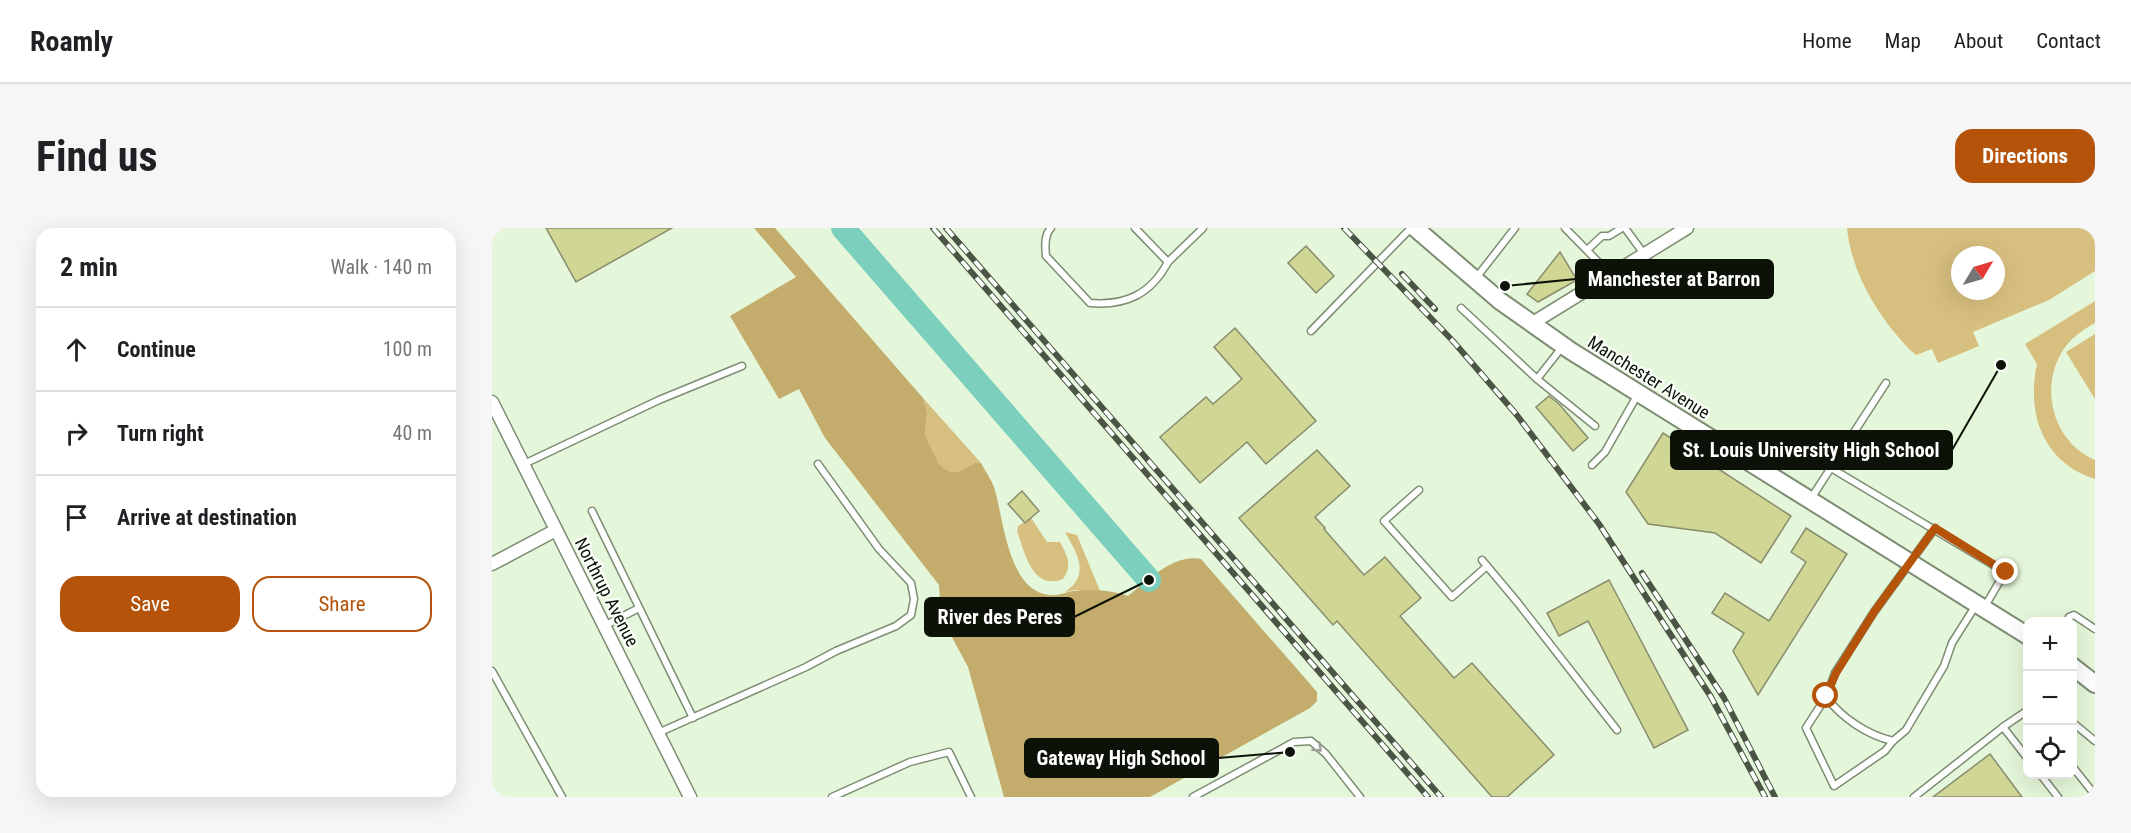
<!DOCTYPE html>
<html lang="en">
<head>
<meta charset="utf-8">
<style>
  :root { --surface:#fff; --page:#f6f6f6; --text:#202124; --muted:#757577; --line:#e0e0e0; --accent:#b45309 }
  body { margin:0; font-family:"Roboto Condensed",sans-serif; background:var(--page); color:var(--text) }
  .controls { position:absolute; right:18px; bottom:18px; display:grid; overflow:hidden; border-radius:12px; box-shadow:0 6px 24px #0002 }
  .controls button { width:54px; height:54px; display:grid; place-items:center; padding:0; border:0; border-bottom:2px solid var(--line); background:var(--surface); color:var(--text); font:30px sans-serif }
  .compass { position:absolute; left:1459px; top:18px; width:54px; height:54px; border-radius:50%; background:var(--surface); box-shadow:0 6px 24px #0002; rotate:52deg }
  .stop { position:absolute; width:18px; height:18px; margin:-14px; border:4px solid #b45309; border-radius:50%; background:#fff }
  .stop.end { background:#b45309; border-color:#fff; box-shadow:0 2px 6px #0008 }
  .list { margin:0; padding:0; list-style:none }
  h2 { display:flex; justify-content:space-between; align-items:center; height:78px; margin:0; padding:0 24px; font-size:26px }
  h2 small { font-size:20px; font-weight:400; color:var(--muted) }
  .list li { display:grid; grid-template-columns:39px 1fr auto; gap:18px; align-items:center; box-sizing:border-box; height:84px; padding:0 24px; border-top:2px solid var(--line) }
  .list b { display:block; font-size:22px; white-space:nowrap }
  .list em { font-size:20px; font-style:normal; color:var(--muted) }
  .actions { display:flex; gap:12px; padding:18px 24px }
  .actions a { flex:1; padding:14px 0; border:2px solid var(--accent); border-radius:18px; text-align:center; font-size:21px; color:var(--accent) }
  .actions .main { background:var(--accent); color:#fff }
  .icon { flex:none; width:33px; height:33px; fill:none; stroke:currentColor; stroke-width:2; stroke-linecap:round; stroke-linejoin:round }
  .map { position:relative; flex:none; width:1603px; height:569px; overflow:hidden; border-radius:18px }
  header { display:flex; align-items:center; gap:36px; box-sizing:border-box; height:84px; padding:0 30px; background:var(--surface); border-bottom:2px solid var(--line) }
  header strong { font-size:28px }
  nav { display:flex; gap:33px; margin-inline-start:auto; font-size:21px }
  .intro { display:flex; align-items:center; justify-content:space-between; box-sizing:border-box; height:144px; padding:0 36px }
  h1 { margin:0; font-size:42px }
  .button { padding:15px 27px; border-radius:18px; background:var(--accent); color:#fff; font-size:21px; font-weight:700 }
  main { display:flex; gap:36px; padding:0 36px }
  aside { flex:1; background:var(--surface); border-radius:18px; box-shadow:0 6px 24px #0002 }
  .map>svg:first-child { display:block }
</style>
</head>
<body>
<header>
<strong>Roamly</strong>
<nav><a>Home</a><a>Map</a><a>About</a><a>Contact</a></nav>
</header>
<div class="intro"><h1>Find us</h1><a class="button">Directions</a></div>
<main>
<aside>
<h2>2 min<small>Walk · 140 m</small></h2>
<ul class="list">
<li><svg class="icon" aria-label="ahead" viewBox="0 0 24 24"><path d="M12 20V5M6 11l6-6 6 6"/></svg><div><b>Continue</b></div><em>100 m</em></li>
<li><svg class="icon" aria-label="right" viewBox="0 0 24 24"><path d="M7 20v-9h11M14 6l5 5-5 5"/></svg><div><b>Turn right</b></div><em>40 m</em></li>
<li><svg class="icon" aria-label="arrive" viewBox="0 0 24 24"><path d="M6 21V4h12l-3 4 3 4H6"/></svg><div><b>Arrive at destination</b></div></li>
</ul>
<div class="actions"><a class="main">Save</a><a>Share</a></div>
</aside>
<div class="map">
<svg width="1603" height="569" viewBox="0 0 1603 569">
  <rect width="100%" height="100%" fill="#e5f7da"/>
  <g fill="#d7bf7f" fill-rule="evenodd">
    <path d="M1355,0H1603V43L1557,72L1481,104L1487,118L1446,135L1440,121L1424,127L1418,122C1386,88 1360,47 1355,0ZM1468,27H1504V63H1468Z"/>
    <path d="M1603,73V95C1592,101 1582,108 1574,118C1546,155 1559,213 1603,232V251C1551,235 1534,185 1545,136L1533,116Z"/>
    <polygon points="1603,106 1603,171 1574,124"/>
    <polygon points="431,170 489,235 483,235 465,244 456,243 447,236 433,207 435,185"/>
    <path d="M539,290L555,314H568C575,327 581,338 571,351C540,363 533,325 525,303L526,298Z"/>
    <path d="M573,304L585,307L608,363L583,362L573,364C599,347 585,325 573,304Z"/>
  </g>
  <path fill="#c3ac6c" d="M262,0H283L431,170L435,185L433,207L447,236L456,243L465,244L483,235H489C493,243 499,251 502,259C512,290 515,364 559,367C566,368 574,364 581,363C599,361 619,362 636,368C657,352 681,326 709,331L825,464V473L818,480L658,569H512L476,439L449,389L447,357L333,210L307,161L287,171L238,88L304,49Z"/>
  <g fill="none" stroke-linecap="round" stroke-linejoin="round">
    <polyline stroke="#7bcfbc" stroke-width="24" points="351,0 657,352"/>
  </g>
  <g fill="#d0d693" stroke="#898c6e" stroke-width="1.5">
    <polygon points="54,0 180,0 84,54"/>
    <polygon points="814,18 842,48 824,65 796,35"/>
    <polygon points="1068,24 1085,52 1046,74 1035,66"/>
    <polygon points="743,100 824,193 774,236 755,214 708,255 668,209 714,169 721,176 750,151 722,119"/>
    <polygon points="1057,168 1068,177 1096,210 1081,223 1044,179"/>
    <polygon points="1171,205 1299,288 1269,335 1223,305 1156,296 1134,264"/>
    <polygon points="825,222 858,258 823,289 833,300 832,301 872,347 893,329 929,370 908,388 962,450 980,435 1062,527 1015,569 1000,569 845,393 841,397 747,290"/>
    <polygon points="530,263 547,283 533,295 516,276"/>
    <polygon points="1314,300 1355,326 1266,467 1241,423 1252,405 1220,385 1233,365 1277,393 1314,334 1299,324"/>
    <polygon points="1117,352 1196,502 1162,520 1096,393 1067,408 1055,385"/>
    <polygon points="1498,526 1530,569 1441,569"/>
  </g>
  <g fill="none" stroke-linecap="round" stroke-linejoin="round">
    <g stroke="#7d8d73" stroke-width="9">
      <g id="lane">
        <path d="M559,0C552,7 553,19 554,28L598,75C634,78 659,66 676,34"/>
        <polyline points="643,0 676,34 711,0"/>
        <polyline points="1073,0 1119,47"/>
        <polyline points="1133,0 1152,26"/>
        <polyline points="1095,22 1110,8 1117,8 1130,0"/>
        <polyline points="984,50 1023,0"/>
        <polyline points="969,80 1045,151"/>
        <polyline points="819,103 919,0"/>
        <polyline points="1071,118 1045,151 1103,198"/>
        <polyline points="32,236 167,172 250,138"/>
        <polyline points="1100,237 1113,224 1146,166"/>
        <polyline points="1339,240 1513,344 1492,380"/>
        <polyline points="927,262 892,293 960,369 995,338"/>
        <polyline points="1318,272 1394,155"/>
        <polyline points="100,283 201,490"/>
        <path d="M1443,300L1382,384L1343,445L1334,469C1350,490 1375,507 1401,513L1414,502L1452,438L1460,415L1484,377"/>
        <polyline points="990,332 1026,375 1125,502"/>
        <polyline points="1575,394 1577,389 1582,387 1603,401"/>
        <polyline points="112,398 147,380"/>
        <polyline points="0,443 70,569"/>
        <polyline points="1334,469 1314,500 1342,558 1393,523 1401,513"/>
        <polyline points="1536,482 1511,499 1536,531"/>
        <polyline points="1580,494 1603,513"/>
        <polyline points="166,505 314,439 344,423 404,398 419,387 422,371 419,355 387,321 326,236"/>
        <polyline points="1580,538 1603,567"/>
        <polyline points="1548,546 1566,569"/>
        <polyline points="340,569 418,534 457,524 479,569"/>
        <polyline points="701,569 802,514 819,513 834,526 868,569"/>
        <polyline points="1422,569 1511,499"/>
      </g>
    </g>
    <g stroke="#7d8d73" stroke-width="15">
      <g id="street">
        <polyline points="1039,96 1195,0"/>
        <polyline points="0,174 198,569"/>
        <polyline points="0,336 64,302"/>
      </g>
    </g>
    <g stroke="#7d8d73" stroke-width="20">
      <g id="secondary">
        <polyline points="923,0 1008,73 1079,123 1536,408"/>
        <polyline points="1580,438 1603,456"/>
      </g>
    </g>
    <use href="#lane" stroke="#fff" stroke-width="6"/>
    <use href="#street" stroke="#fff" stroke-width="12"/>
    <use href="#secondary" stroke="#fff" stroke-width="16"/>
    <g stroke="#4b5445" stroke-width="6">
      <g id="rail">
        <polyline points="441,0 936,569"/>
        <polyline points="454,0 949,569"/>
        <polyline points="852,0 960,112 1024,186 1107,296 1219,469 1273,569"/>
        <polyline points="910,46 943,81"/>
        <polyline points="1150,345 1232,470 1283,569"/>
      </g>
    </g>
    <use href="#rail" stroke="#fbfff9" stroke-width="4" stroke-dasharray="11" stroke-linecap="butt"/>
  </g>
  <defs><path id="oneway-chevron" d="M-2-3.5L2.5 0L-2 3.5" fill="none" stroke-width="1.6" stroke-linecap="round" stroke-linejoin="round" transform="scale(1.5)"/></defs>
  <use stroke="#9ea09c" href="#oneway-chevron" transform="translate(826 520) rotate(42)"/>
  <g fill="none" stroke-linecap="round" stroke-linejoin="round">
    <polyline stroke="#b45309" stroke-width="8" points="1334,468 1344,445 1382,384 1443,300 1514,344"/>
  </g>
  <g text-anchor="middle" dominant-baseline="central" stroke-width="4.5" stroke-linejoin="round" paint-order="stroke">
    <g font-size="18" fill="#0c1208" stroke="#fbfff9">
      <text transform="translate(1157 149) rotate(32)">Manchester Avenue</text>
      <text transform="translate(115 364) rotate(63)">Northrup Avenue</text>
    </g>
  </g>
  <path fill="none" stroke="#0c1208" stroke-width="2" d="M1013 58L1084 51M1509 137L1460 222M657 352L582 389M798 524L726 530"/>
  <g fill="#0c1208" stroke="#fbfff9" stroke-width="2">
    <circle cx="1013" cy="58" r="6"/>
    <circle cx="1509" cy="137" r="6"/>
    <circle cx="657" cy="352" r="6"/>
    <circle cx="798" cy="524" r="6"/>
  </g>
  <g fill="#0c1208" stroke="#0c1208" stroke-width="2">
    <rect x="1084" y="32" width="197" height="38" rx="6"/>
    <rect x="1179" y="203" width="281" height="38" rx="6"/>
    <rect x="433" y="370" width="149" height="38" rx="6"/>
    <rect x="533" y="511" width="193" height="38" rx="6"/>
  </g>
  <g font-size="20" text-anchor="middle" font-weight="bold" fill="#fff">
    <text x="1182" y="58">Manchester at Barron</text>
    <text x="1319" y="229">St. Louis University High School</text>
    <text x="508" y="396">River des Peres</text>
    <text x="629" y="537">Gateway High School</text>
  </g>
</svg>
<div class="controls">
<button>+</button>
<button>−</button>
<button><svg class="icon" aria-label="locate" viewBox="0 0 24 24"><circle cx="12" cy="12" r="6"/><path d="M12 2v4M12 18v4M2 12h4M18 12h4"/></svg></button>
</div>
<svg class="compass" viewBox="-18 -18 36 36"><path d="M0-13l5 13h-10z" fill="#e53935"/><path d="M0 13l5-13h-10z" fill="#757577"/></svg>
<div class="stop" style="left:1334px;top:468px"></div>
<div class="stop end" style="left:1514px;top:344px"></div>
</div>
</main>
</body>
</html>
